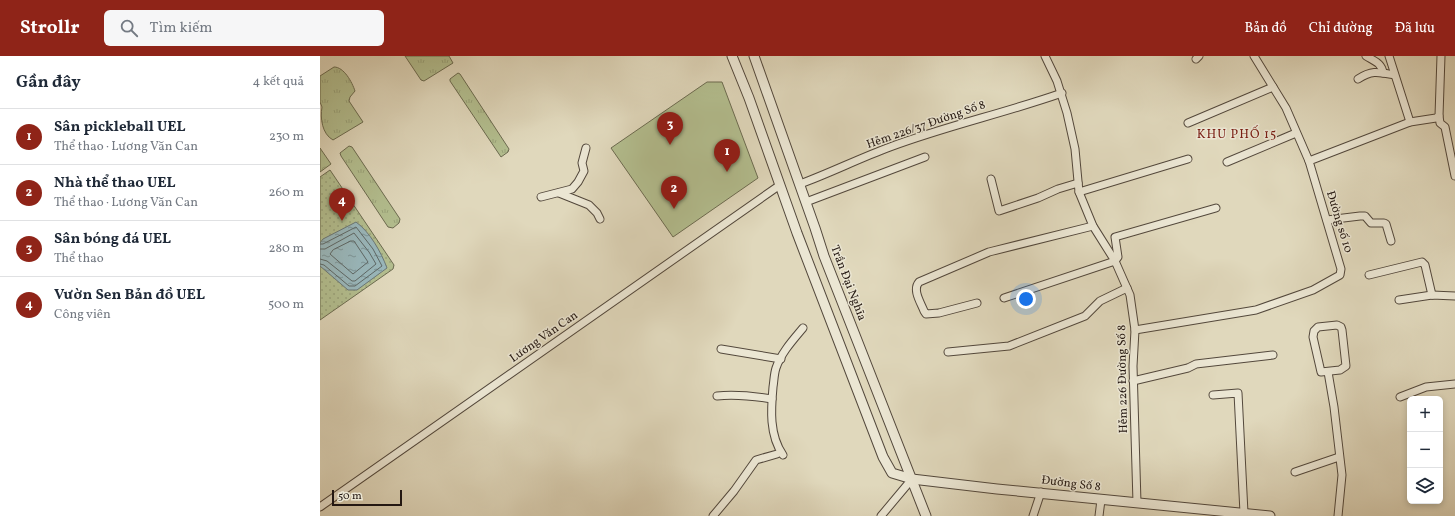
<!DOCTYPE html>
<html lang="vi">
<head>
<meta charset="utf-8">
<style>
  :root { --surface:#fff; --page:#f6f6f7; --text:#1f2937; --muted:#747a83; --line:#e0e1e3; --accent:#8f2418 }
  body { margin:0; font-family:Vollkorn,serif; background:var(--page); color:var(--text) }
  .controls { position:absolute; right:12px; bottom:12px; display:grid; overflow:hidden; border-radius:6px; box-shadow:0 2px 6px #0003 }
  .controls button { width:36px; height:36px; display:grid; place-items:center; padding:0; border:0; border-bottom:1px solid var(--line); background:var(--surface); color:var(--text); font:20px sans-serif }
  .scale { position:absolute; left:12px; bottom:10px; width:70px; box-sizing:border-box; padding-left:4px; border:2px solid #241812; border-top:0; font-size:11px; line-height:14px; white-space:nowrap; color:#241812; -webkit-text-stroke:3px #ebe6d3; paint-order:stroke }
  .you { position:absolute; left:706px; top:243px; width:14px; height:14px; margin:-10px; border:3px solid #fff; border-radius:50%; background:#1a73e8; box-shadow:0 0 0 6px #1a73e833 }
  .badge { display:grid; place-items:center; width:26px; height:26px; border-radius:50%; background:var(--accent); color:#fff; font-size:13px; font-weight:700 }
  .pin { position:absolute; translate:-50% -33px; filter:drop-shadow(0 1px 2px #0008) }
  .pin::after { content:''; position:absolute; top:21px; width:14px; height:12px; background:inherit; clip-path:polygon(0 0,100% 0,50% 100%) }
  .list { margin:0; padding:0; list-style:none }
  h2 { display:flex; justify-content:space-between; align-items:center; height:52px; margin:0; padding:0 16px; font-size:17px }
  h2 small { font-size:13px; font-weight:400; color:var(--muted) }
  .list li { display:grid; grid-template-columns:26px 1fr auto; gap:12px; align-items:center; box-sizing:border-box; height:56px; padding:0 16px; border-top:1px solid var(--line) }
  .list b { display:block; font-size:15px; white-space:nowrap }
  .list p { margin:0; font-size:13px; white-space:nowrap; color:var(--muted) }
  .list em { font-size:13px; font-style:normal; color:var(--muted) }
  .icon { flex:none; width:22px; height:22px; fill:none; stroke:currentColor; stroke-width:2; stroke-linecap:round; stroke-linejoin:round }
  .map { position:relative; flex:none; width:1135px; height:460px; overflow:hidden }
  header { display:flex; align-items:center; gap:24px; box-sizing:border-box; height:56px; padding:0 20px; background:var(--accent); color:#fff }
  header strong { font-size:19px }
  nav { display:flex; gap:22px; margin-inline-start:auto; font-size:14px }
  .search { width:280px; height:36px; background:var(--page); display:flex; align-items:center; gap:10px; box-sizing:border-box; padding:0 14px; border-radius:6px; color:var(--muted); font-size:15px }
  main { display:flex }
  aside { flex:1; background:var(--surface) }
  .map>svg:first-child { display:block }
</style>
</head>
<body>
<header>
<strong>Strollr</strong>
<div class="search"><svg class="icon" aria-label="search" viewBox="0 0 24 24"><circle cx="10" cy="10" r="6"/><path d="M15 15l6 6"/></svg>Tìm kiếm</div>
<nav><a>Bản đồ</a><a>Chỉ đường</a><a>Đã lưu</a></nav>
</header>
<main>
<aside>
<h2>Gần đây<small>4 kết quả</small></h2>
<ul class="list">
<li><span class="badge">1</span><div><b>Sân pickleball UEL</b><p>Thể thao · Lương Văn Can</p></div><em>230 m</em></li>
<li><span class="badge">2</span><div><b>Nhà thể thao UEL</b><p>Thể thao · Lương Văn Can</p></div><em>260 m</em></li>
<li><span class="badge">3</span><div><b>Sân bóng đá UEL</b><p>Thể thao</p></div><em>280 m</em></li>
<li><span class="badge">4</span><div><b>Vườn Sen Bản đồ UEL</b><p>Công viên</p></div><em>500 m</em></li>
</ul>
</aside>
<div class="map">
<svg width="1135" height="460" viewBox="0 0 1135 460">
  <defs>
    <pattern id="grass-tufts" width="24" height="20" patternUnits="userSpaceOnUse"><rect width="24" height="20" fill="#b3be8f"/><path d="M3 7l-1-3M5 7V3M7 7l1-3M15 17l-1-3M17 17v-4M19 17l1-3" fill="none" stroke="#9aa37a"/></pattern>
    <pattern id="forest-crowns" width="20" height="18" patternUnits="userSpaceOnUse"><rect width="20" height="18" fill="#b3be8f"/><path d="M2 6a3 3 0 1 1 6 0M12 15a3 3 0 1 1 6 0" fill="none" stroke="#9aa37a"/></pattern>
    <pattern id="garden-dots" width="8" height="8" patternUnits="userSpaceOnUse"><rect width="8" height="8" fill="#b3be8f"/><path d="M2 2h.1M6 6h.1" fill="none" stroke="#9aa37a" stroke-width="1.8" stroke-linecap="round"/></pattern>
    <pattern id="water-ripples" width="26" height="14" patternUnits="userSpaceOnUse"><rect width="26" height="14" fill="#99b7bb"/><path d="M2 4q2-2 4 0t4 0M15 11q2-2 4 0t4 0" fill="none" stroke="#7d9497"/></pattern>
  </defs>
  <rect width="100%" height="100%" fill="#e0d8bc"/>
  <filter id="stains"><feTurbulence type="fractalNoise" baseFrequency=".005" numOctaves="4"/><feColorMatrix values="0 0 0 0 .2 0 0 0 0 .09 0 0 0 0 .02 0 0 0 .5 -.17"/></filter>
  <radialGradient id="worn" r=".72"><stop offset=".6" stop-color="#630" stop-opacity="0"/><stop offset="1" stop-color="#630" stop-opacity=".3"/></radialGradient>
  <g fill="url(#grass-tufts)" stroke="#6c6b50">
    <polygon points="85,0 129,0 133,7 104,25 101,24"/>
    <path d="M14,11C24,11 32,26 35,35L30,41L29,45L43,66L13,84C2,78 0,62 2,51L0,46V20Z"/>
    <polygon points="138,17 140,18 189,93 188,96 181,101 130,25 130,23"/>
    <polygon points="29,90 32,91 80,163 79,167 73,172 68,171 21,100 20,97"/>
  </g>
  <polygon fill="url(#forest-crowns)" stroke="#6c6b50" points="0,92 11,108 0,116"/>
  <polygon fill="url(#garden-dots)" stroke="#6c6b50" points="10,114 74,209 73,213 0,264 0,121"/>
  <polygon fill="#b3be8f" stroke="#6c6b50" points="387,26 402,26 438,122 353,181 291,92"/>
  <path fill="url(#water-ripples)" stroke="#6a7777" d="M36,166C50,176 61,196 67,212L37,234H28L0,210V187L3,183Z"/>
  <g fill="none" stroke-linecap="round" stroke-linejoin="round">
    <g stroke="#5e6866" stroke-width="1">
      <polygon points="31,185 34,185 48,206 33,218 10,198 13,194"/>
      <polyline points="0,188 3,188 36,171 53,193 62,210 35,230 29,230 4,209 0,208"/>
      <polyline points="0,193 5,193 34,177 49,196 56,208 35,225 32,225 7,205 0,203"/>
    </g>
    <g stroke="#53483c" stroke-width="9">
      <g id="minor">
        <polyline points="725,0 737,25 747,57 755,93 759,136 773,170 795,205 810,239 815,274 813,310 817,447"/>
        <polyline points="934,0 966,52 989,105"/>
        <path d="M1046,0C1054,5 1062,7 1063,17"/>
        <polyline points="1069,0 1090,66"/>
        <polyline points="876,3 879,0"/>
        <path d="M1038,23C1052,14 1058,16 1074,19"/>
        <polyline points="1119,60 1120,67 1125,71 1135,120"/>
        <polyline points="868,67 953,31"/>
        <polyline points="907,106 976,77"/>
        <polyline points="671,123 679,155 718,142 738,133 758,127"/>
        <path d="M480,128C510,117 540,102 570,91C626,70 685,57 742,37"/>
        <polyline points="759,136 868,103"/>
        <polyline points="239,137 269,149 277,157 280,163"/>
        <polyline points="221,141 252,133 258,126 264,115 262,107 266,92"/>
        <polyline points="486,146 605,101"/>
        <polyline points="1007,164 1040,160 1045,160 1051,167 1064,167 1066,168 1071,185"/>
        <polyline points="1049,219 1102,206 1105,209 1112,239"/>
        <polyline points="684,242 795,205 798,201 795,181 896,152"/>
        <polyline points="1079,244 1112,239 1135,240"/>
        <path d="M657,247L619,257L606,258L604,255C601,247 592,234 599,226L669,196L773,170"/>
        <polygon points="1017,269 1021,271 1022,274 1026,310 1020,314 1001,316 993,281 994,275 998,271"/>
        <polyline points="815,274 936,254 993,234 1020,219 1021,213 989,105 1090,66 1116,62 1119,60 1121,0"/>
        <polyline points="401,293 461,303"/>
        <polyline points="628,296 689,290 765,260 780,245 807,232"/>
        <polyline points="1008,316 1014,351 1022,419 1018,460"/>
        <polyline points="813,325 868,312 876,308 953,299"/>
        <polyline points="893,339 918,337 924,457"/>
        <path d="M397,340C416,338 433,340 452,343"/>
        <polyline points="1080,341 1106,331 1135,328"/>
        <path d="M463,399C449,379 451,353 453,331C454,325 454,318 456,312C461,297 473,284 483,272"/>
        <polyline points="975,416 1019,401"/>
        <polyline points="0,451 460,129"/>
        <polyline points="393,460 414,435 436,404 457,398"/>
        <polyline points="561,460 592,423"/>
        <polyline points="713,460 721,436"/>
        <polyline points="779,460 781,444"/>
      </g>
    </g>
    <g stroke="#53483c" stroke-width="11">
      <g id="tertiary">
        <polyline points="412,0 429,42 477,177 563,401 572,417 592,423 677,433 950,460"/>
        <polyline points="434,0 495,172 504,200 606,460"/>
      </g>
    </g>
    <use href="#minor" stroke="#ebe6d3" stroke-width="7"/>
    <use href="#tertiary" stroke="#ebe6d3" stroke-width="9"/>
  </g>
  <g text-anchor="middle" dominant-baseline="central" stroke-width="3" stroke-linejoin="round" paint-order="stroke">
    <g font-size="12" fill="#241812" stroke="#ebe6d3">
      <text transform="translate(606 69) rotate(-19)">Hẻm 226/37 Đường Số 8</text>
      <text transform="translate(1019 166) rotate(73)">Đường số 10</text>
      <text transform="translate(528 227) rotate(69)">Trần Đại Nghĩa</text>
      <text transform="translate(224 281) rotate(-35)">Lương Văn Can</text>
      <text transform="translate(803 323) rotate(-91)">Hẻm 226 Đường Số 8</text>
      <text transform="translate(751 428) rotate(7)">Đường Số 8</text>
    </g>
    <g font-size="13" letter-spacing="1" fill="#7a1f14" stroke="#ebe6d3">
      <text x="917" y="79">KHU PHỐ 15</text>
    </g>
  </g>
  <rect width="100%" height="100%" filter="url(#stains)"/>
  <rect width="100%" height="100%" fill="url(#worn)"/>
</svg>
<div class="controls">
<button>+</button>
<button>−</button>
<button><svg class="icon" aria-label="layers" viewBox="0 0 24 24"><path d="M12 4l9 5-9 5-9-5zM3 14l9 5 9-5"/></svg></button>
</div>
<div class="scale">50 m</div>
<div class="you"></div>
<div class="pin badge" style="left:407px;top:116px">1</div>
<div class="pin badge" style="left:354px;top:153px">2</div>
<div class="pin badge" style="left:350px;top:89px">3</div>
<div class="pin badge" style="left:22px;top:165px">4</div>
</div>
</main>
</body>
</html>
